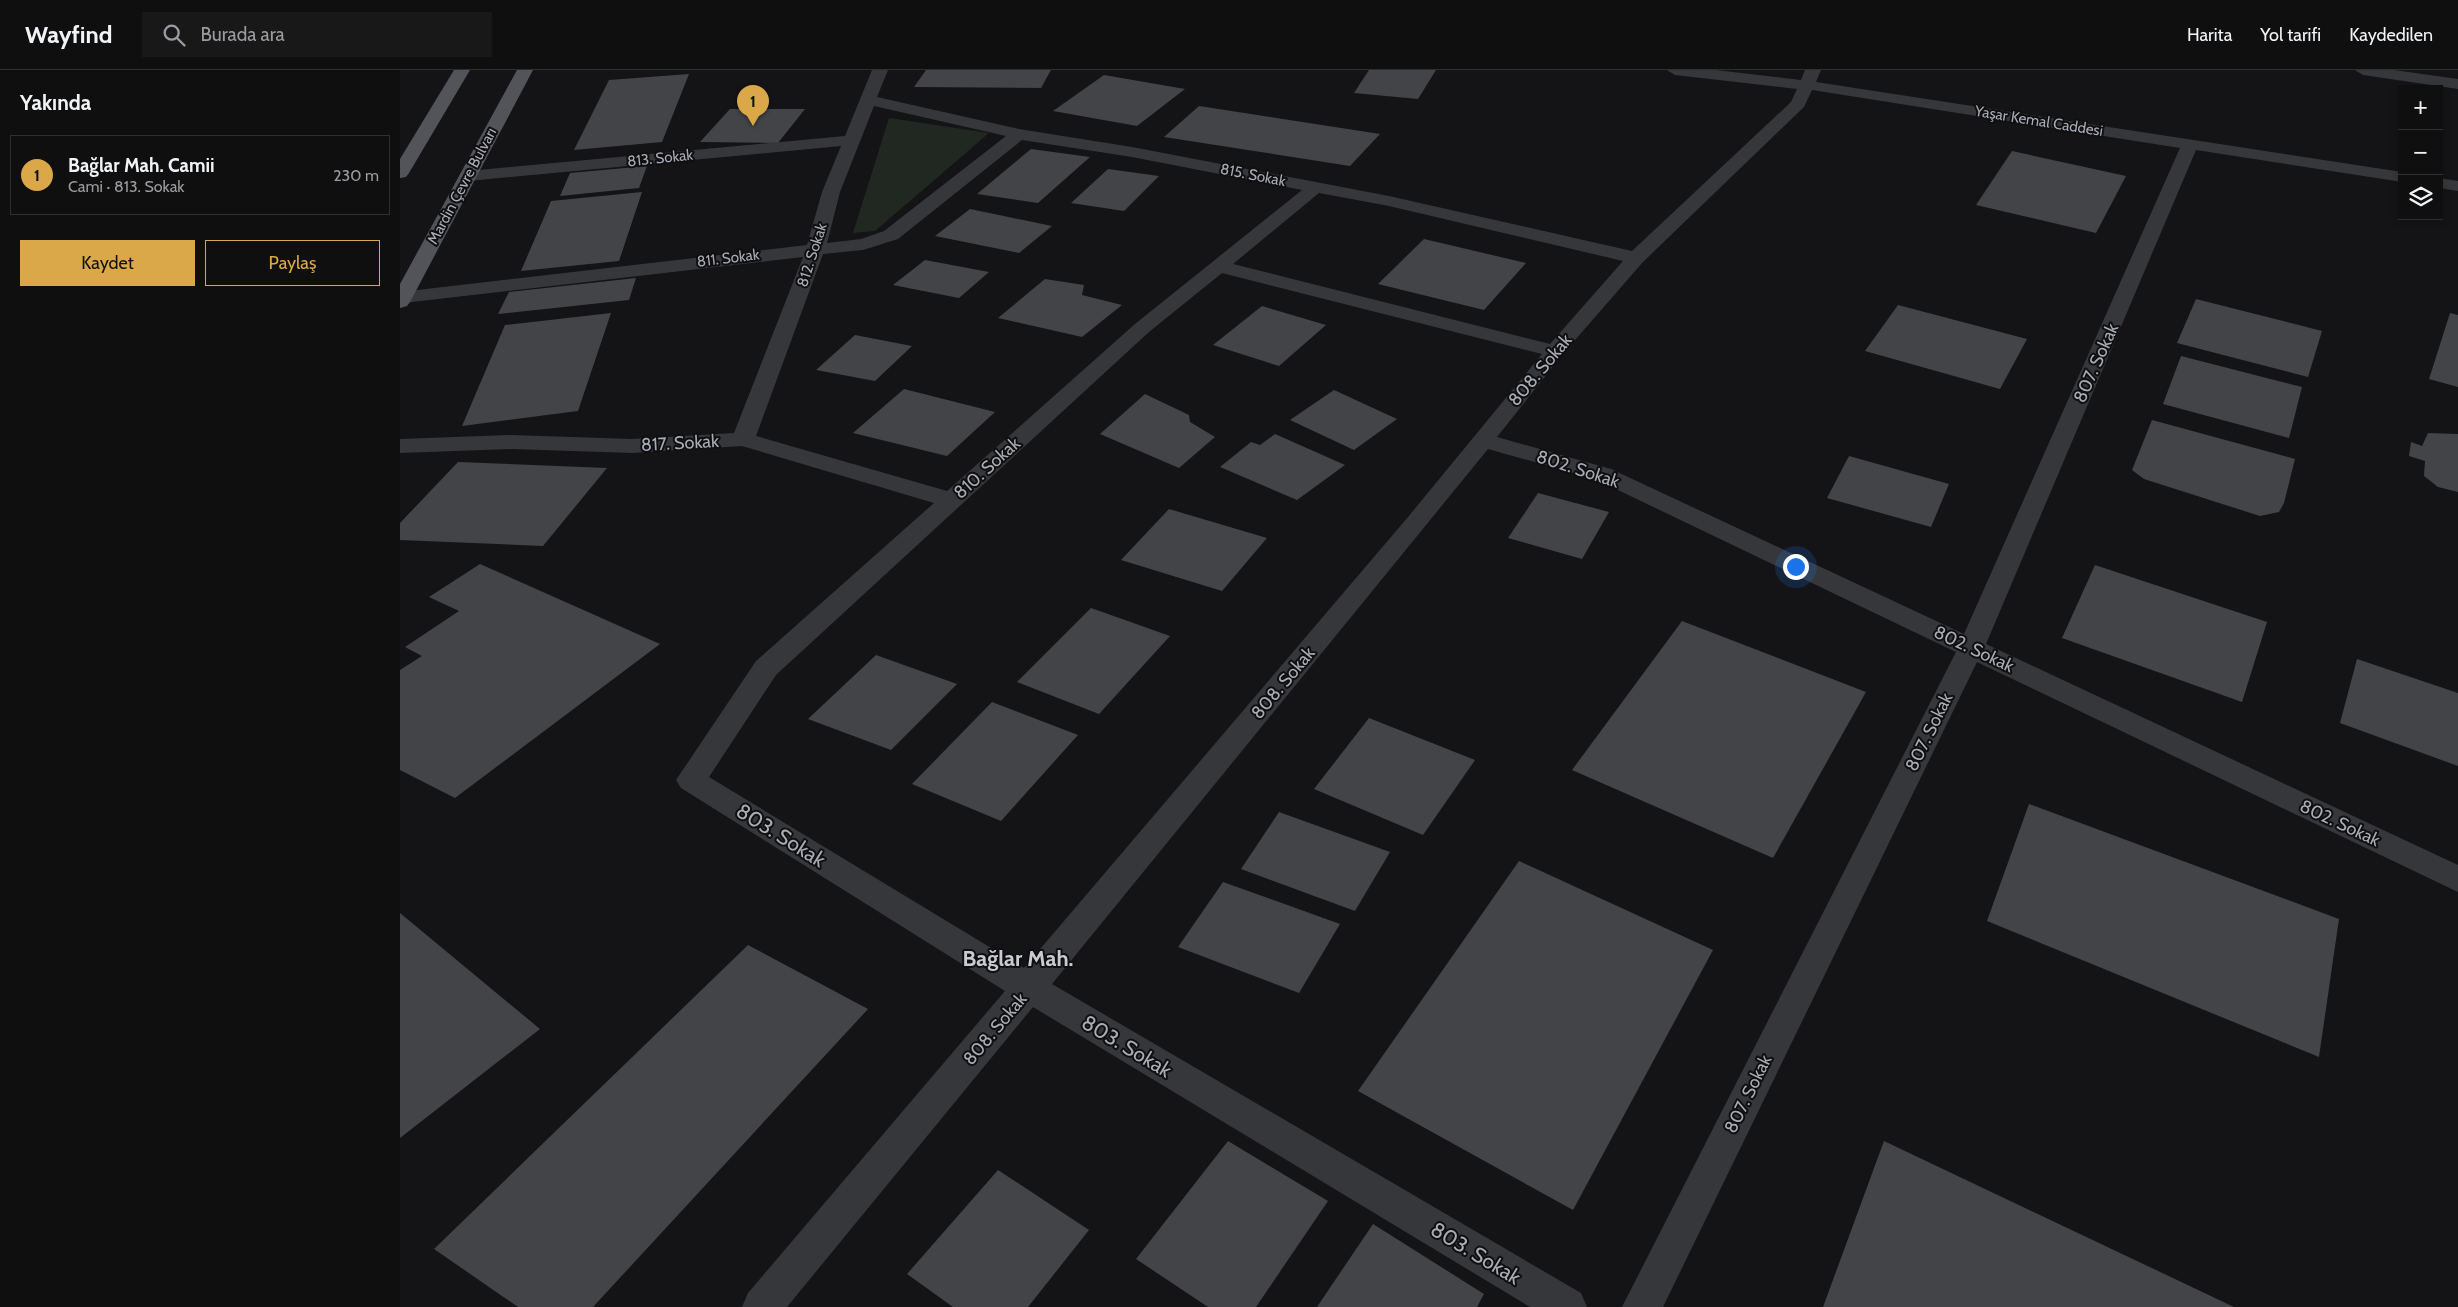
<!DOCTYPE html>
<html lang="tr">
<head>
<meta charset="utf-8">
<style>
  :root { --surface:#0f0f10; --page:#181819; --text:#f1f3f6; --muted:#9b9c9f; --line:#2f2f30; --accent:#daa848 }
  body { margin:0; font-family:Cabin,sans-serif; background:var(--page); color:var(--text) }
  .controls { position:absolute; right:15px; top:15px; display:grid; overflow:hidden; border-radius:0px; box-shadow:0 2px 8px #0003 }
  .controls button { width:45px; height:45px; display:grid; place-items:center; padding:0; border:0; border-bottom:1px solid var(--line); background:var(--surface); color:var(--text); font:25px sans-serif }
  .you { position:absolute; left:1395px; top:496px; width:18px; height:18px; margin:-12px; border:4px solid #fff; border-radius:50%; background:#1a73e8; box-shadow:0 0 0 8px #1a73e833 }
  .badge { display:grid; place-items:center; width:32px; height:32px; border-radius:50%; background:var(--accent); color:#111; font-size:16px; font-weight:700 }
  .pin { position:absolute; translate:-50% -41px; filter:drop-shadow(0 1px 2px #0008) }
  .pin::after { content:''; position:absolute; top:26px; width:18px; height:15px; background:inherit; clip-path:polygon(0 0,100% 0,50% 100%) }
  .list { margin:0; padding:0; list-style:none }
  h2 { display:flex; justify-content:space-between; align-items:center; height:65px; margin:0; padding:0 20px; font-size:21px }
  h2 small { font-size:16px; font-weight:400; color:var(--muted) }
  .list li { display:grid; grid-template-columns:32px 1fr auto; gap:15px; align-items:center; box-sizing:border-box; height:80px; margin:0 10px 10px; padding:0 10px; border:1px solid var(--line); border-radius:0px }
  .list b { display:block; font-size:19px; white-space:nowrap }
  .list p { margin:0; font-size:16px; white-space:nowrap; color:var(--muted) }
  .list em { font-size:16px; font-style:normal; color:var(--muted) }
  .actions { display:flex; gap:10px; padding:15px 20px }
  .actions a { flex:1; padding:11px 0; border:1px solid var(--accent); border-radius:0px; text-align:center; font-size:18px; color:var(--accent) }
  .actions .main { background:var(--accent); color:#111 }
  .icon { flex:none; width:28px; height:28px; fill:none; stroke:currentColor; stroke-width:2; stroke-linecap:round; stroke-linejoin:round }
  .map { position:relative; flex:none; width:2058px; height:1237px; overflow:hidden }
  header { display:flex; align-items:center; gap:30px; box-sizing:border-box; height:70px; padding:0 25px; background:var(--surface); border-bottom:1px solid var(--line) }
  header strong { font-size:24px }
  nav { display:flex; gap:28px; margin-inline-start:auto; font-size:18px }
  .search { width:350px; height:45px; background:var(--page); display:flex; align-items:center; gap:12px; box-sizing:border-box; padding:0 18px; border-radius:0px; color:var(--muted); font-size:19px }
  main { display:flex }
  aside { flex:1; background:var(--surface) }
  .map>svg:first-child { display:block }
</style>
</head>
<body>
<header>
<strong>Wayfind</strong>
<div class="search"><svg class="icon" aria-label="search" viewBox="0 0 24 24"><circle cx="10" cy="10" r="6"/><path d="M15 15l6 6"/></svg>Burada ara</div>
<nav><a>Harita</a><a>Yol tarifi</a><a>Kaydedilen</a></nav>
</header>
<main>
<aside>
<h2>Yakında<small></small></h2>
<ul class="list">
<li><span class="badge">1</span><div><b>Bağlar Mah. Camii</b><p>Cami · 813. Sokak</p></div><em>230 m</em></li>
</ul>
<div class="actions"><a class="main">Kaydet</a><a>Paylaş</a></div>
</aside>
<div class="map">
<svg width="2058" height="1237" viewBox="0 0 2058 1237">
  <rect width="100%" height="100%" fill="#141416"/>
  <polygon fill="#212822" points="489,48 589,63 475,161 453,163"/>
  <g fill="#434448">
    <polygon points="526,0 651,0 641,18 514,17"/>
    <polygon points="969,0 1036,0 1018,29 954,23"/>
    <polygon points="289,4 262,72 174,80 209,10"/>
    <polygon points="704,5 785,19 737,56 653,41"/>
    <polygon points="799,36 980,64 950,96 764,67"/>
    <polygon points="330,39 405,39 378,73 300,72"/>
    <polygon points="631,79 690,87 638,133 577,124"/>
    <polygon points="1612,81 1726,106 1696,163 1576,135"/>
    <polygon points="247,96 239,118 160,126 170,103"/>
    <polygon points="708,99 759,106 724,141 671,133"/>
    <polygon points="242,122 219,191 121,201 151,131"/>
    <polygon points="570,139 652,156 619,183 535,166"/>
    <polygon points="1024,169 1126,193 1084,240 978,214"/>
    <polygon points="525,190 589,202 559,228 493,215"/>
    <polygon points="236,208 229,230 98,244 109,222"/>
    <polygon points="645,209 684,215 682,225 722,235 682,267 598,248"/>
    <polygon points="1796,229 1922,261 1908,307 1777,273"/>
    <polygon points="1498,235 1627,269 1600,319 1465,281"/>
    <polygon points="862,236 926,255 879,296 813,275"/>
    <polygon points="211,243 178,341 62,356 105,255"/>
    <polygon points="2050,243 2058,245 2058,317 2029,309"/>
    <polygon points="455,265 512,276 475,311 416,300"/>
    <polygon points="1781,286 1902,317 1889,368 1763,334"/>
    <polygon points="504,319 595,342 547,386 453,363"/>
    <polygon points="934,320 997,349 954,380 890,350"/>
    <polygon points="745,324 789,345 790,352 815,367 779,398 700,364"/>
    <polygon points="1752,350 1895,389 1884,433 1879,442 1860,446 1744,409 1732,400"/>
    <polygon points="2028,363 2058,364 2058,422 2038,417 2024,406 2025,391 2009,386 2011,372 2022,376"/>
    <polygon points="875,364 945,395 897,430 820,397 851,372 860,375"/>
    <polygon points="1449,386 1549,414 1531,457 1427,428"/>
    <polygon points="58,392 207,398 143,476 0,470 0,453"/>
    <polygon points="1138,423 1209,442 1182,489 1108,468"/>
    <polygon points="769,439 867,468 822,521 721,490"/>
    <polygon points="80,494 260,574 55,728 0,700 0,600 22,586 5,577 59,541 29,527"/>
    <polygon points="1695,495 1867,552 1842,632 1662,568"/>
    <polygon points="691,538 770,566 699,644 617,612"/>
    <polygon points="1282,551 1466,622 1373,788 1172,700"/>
    <polygon points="476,585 557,614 491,680 408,649"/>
    <polygon points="1957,589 2058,623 2058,696 1940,653"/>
    <polygon points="592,632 678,665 601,751 512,714"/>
    <polygon points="969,648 1075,690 1023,765 914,719"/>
    <polygon points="1629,734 1939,849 1919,987 1587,851"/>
    <polygon points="879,742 990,782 955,841 841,799"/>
    <polygon points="1119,791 1313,880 1173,1140 958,1021"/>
    <polygon points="823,812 940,854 899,923 778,877"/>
    <polygon points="0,843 140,959 0,1068"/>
    <polygon points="348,875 468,939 193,1237 118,1237 34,1179"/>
    <polygon points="828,1071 928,1131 856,1237 808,1237 736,1189"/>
    <polygon points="1484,1071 1834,1237 1423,1237"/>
    <polygon points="598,1100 689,1160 628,1237 553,1237 507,1204"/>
    <polygon points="973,1154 1084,1224 1077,1237 917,1237"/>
  </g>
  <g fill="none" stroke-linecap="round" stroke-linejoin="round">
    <g fill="#36373a" fill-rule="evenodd">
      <path d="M472,0H488L477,27L619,59L732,77L989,126L1232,181L1391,32L1397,19L1275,5L1267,0H1316L1401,10L1405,0H1421L1416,12L2002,102V112L1796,80L1586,574L2058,795V822L1577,592L1263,1237H1222L1556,582L1195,409L1088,379L652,914L1181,1223L1187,1237H1130L633,937L387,1237H342L348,1223L605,921L281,718L276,710L356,591L534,433L342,376L232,383L112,379L0,383V369L112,365L232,369L334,363L403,187L3,233L0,232V222L407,175L422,122L441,76L68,111L62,110L59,106L62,102L68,101L445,66ZM1412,20L1780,78L1564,564L1211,399L1097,367L1162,285L1243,192L1404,37ZM474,36L606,66L484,161L461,169L427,173L440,122ZM622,70L732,87L902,120L735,254L547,421L356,366L423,184L463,180L498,169ZM919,123L989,136L1223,191L1150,274L833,194ZM822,203L1142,284L1008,447L624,898L309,707L376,605L749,262Z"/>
      <polygon points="1955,0 1994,0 2058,9 2058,19 1963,5"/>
      <polygon points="2039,108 2058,111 2058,121 2039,118"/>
    </g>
    <g fill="#525459" fill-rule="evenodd">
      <polygon points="54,0 70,0 9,103 6,107 0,108 0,89"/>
      <polygon points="117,0 133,0 10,232 7,236 0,238 0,214"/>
    </g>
  </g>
  <g text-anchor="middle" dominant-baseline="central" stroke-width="4" stroke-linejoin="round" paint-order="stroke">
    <g font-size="15" fill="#a8acb4" stroke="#0f0f11">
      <text transform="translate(1639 51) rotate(9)">Yaşar Kemal Caddesi</text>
      <text transform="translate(260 88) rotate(-6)">813. Sokak</text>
      <text transform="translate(853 105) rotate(11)">815. Sokak</text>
      <text transform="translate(62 116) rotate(-62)">Mardin Çevre Bulvarı</text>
      <text transform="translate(412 185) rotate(-72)">812. Sokak</text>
      <text transform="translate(328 188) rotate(-7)">811. Sokak</text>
    </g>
    <g font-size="18" fill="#a8acb4" stroke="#0f0f11">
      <text transform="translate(1696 293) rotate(-66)">807. Sokak</text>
      <text transform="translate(1140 300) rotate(-50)">808. Sokak</text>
      <text transform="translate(280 373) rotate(-3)">817. Sokak</text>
      <text transform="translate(587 398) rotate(-42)">810. Sokak</text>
      <text transform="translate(1178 399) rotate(18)">802. Sokak</text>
      <text transform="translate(1574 579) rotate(25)">802. Sokak</text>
      <text transform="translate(883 613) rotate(-50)">808. Sokak</text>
      <text transform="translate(1529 662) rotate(-64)">807. Sokak</text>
      <text transform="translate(1940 753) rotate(25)">802. Sokak</text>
      <text transform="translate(595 959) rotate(-50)">808. Sokak</text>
      <text transform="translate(1348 1024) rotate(-64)">807. Sokak</text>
    </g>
    <g font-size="21" fill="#a8acb4" stroke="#0f0f11">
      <text transform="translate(381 765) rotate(32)">803. Sokak</text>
      <text transform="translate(727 976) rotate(31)">803. Sokak</text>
      <text transform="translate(1076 1183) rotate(31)">803. Sokak</text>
    </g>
    <g font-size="22" font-weight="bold" fill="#c8cbd1" stroke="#0f0f11">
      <text x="618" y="888">Bağlar Mah.</text>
    </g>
  </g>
</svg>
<div class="controls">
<button>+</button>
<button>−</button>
<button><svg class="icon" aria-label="layers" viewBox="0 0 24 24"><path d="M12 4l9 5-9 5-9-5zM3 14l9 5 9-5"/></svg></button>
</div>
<div class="you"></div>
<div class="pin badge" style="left:353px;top:56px">1</div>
</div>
</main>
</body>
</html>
